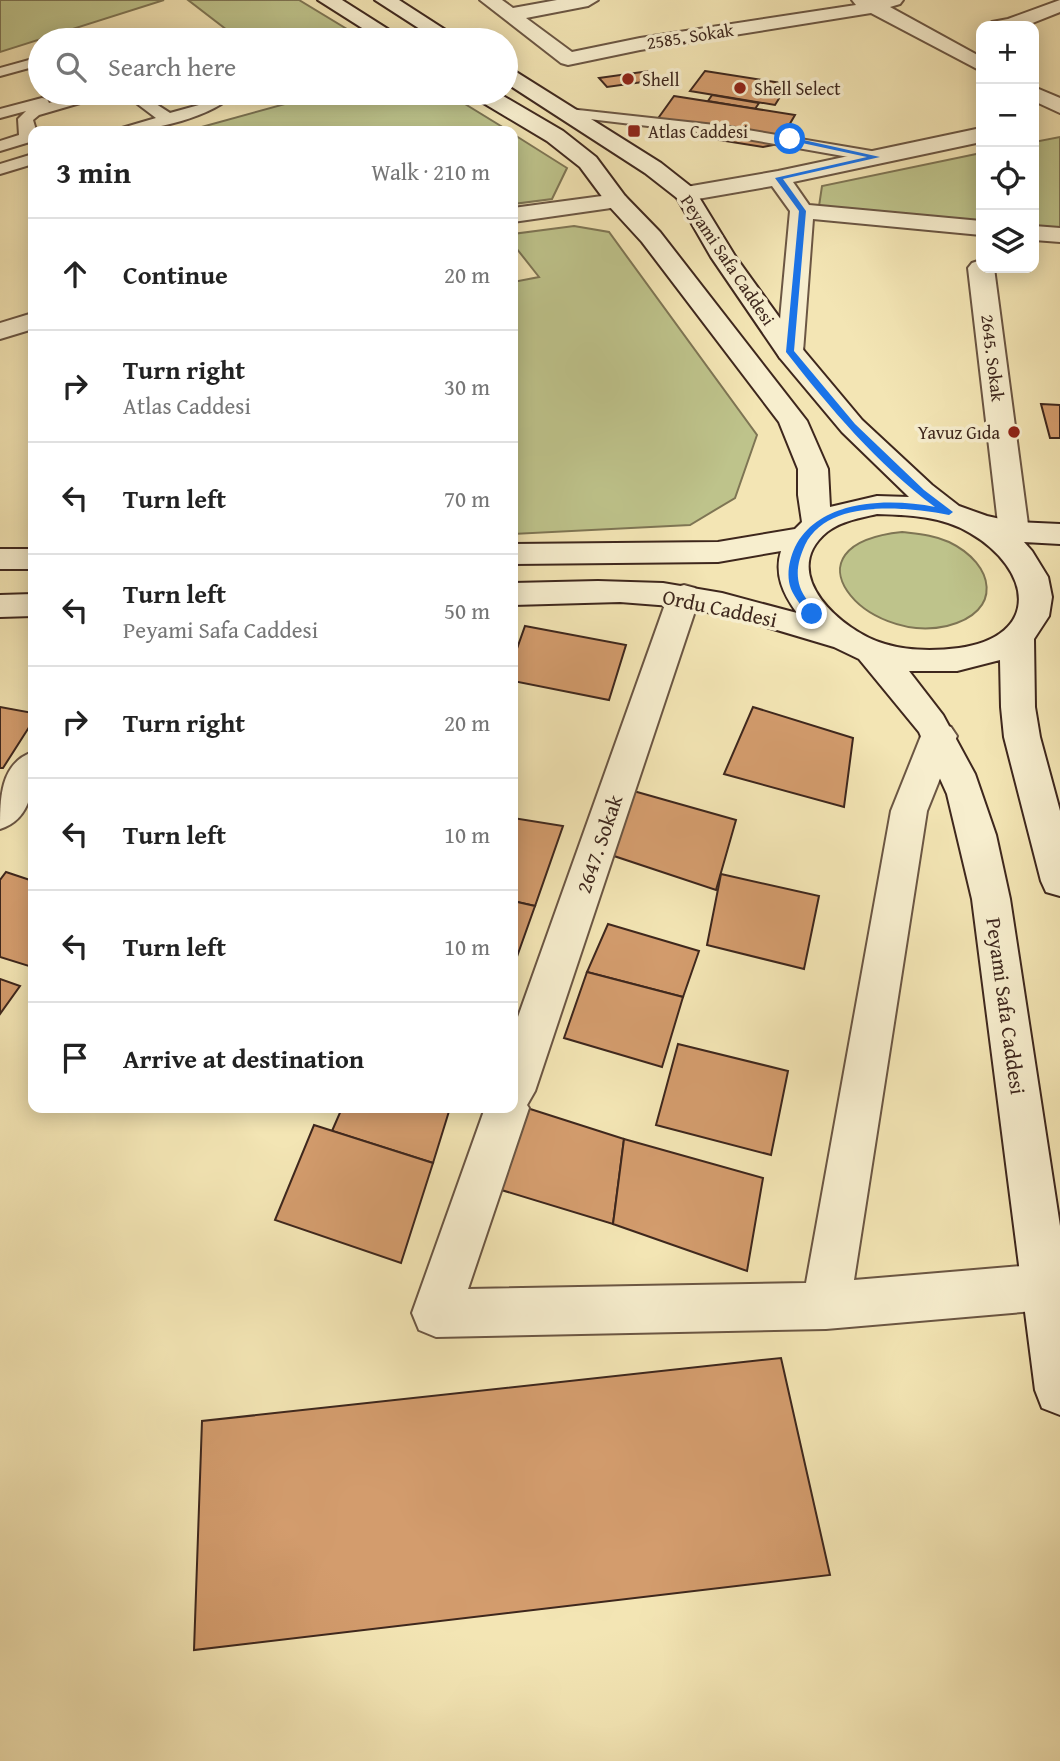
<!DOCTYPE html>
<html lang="en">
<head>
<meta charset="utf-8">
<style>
  :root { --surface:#fff; --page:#f2f2f2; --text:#222; --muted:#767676; --line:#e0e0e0 }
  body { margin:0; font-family:"Gentium Book Plus",serif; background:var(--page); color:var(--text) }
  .controls { position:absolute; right:21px; top:21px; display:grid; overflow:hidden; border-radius:14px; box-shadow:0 4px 18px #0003 }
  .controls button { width:63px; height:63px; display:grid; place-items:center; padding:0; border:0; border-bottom:2px solid var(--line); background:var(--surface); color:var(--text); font:35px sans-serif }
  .stop { position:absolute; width:21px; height:21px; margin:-16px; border:5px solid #1a73e8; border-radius:50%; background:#fff }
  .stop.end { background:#1a73e8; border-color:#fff; box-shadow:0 2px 7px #0008 }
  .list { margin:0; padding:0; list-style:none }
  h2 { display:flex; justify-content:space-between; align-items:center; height:91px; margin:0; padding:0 28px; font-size:30px }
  h2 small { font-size:23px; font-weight:400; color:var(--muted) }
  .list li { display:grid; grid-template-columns:46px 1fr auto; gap:21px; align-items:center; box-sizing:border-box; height:112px; padding:0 28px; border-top:2px solid var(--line) }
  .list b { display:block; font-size:26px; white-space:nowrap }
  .list p { margin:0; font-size:23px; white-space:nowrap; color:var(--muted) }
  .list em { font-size:23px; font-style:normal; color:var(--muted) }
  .icon { flex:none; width:38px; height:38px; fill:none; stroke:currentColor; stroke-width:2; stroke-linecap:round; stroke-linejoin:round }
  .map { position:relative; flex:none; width:1060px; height:1761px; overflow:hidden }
  .search { position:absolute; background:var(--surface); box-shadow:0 4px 18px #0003; left:28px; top:28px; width:490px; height:77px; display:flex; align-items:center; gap:18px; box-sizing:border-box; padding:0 24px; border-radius:38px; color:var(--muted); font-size:26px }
  .panel { position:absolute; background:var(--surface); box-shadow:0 4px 18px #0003; left:28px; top:126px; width:490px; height:987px; border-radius:14px }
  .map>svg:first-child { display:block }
</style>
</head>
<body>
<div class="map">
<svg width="1060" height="1761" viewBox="0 0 1060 1761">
  <rect width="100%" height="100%" fill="#f3e5b4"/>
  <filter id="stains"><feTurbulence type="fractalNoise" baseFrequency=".00286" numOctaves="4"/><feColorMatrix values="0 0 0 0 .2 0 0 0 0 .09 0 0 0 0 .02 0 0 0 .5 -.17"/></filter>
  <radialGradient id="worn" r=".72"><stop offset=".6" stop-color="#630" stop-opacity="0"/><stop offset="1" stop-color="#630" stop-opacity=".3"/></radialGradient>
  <g fill="#bec38b" stroke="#7e7554" stroke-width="2">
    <polygon points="0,0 164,0 0,52"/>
    <polygon points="188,0 299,0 365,40 240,40"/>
    <polygon points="325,93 447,93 509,131 187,131"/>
    <polygon points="513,134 567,168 552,199 513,204"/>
    <polygon points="1060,137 1060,229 1034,227 1034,142"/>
    <polygon points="981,153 981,222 819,206 822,186"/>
    <polygon points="574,226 609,232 757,435 735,498 690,525 513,534 513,282 539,277 513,244 513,234"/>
    <path d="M902,532C918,534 934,535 949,542C995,564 1004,612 947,626C865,645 778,545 902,532Z"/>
  </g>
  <g fill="#d39c6d" stroke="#3e271d" stroke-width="2">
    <polygon points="649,71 657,80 607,87 599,78"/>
    <polygon points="705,71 788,84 775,105 690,91"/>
    <polygon points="712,95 759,103 755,109 708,101"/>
    <polygon points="674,96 795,115 778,144 763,147 663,131 654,124"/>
    <polygon points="1041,404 1060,405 1060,438 1050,438"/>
    <polygon points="525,626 626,645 609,700 513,681 513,660"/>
    <polygon points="0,707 33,713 33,721 3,768 0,768"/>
    <polygon points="753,707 853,738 844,807 724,774"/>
    <polygon points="630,790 736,820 716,890 608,854"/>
    <polygon points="513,818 563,826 535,906 513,901"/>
    <polygon points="6,872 33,881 32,967 0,957 0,880"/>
    <polygon points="721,874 819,896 804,969 707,945"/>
    <polygon points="513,901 535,906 514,965 513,965"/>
    <polygon points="608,924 699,951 683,997 587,972"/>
    <polygon points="587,972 683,997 662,1067 564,1038"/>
    <polygon points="0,979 20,986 0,1014"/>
    <polygon points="678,1044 788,1071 771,1155 656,1125"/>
    <polygon points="524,1107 624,1139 613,1224 498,1189"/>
    <polygon points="342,1108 450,1108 433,1163 332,1131"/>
    <polygon points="314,1125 433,1163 401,1263 275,1220"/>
    <polygon points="624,1139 763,1178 747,1271 613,1224"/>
    <polygon points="781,1358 830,1575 194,1650 202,1421"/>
  </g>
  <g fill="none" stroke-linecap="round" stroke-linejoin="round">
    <g stroke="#6b5643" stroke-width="4">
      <g id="lane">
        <polygon points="146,34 182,36 189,40 113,40 120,36"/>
        <polygon points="40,57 40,65 0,76 0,68"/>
        <polygon points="84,93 106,93 104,96 39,115 33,120 36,130 33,141 0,151 0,141 19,135 18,119 26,111 0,118 0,109 42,98 47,99 49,103"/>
        <path d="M123,93H139L170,113L199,105L218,93H235C213,117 152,131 120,131L122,128L156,118Z"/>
        <polygon points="569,109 724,126 877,152 885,157 877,162 724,135 564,116 562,113"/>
        <polygon points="33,154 33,164 0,174 0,164"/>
      </g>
    </g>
    <g stroke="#6b5643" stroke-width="4">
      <g id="street">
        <polygon points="480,0 502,0 513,8 557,0 598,0 588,6 526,18 572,52 640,38 856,5 852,0 903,0 900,4 890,7 981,57 981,71 871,13 640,50 568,65 561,63"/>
        <polygon points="1060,0 1060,12 1025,26 989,26 992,22 1008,19"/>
        <polygon points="1034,87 1060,98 1060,113 1034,101"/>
        <polygon points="981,128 981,142 793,182 809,205 981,221 981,235 813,219 803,352 800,358 790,360 780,358 777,352 790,211 772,186 686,201 678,199 674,194 678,189 686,187 778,171"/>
        <polygon points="617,194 625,196 629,201 625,206 513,222 513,208"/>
        <polygon points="1034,226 1060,228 1060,242 1034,240"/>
        <polygon points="981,260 981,268 994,268 1029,532 1025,539 1014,542 1003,539 999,532 968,268 972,263"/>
        <polygon points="33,313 33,329 0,339 0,323"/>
        <polygon points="684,585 695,588 700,596 535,1091 527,1105 529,1108 468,1289 806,1283 891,811 921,736 927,727 939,723 951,727 957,736 927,811 854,1280 1046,1264 1060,1270 1060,1304 1046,1310 826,1329 436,1337 419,1330 412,1313 485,1108 513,1108 513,1031 668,596 673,588"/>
        <path d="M33,752C34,782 34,818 0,829C0,799 0,763 33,752Z"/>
      </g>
    </g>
    <g stroke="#3e271d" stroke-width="4">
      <g id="secondary">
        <polygon points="318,0 342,0 405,40 381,40"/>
        <polygon points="375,0 399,0 461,40 437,40"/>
        <path d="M506,68L513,70L661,163L694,189L735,256L800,346L862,420L932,485L959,506L987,516L1014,522L1060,524V544L1024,542L1032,551L1048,577L1052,597L1049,616L1034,639L1035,707L1040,737L1060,811V896L1046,892L1041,881L1004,737L1001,707L1000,660L957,671H909L943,715L975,774L996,835L1010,899L1060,1226V1415L1042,1408L1035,1390L972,899L947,794L919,732L859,659L834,647L740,619L684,607L620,602L513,605V583L598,581L663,583L722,593L797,613C783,594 774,574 781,551L718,562L513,564V544L718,542L795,529L802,522L798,495V469L779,422L642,242L609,206L580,167L547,141L475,98L473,93H498L563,131L596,157L625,196L660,232L807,421L828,469L830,507L877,496L909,497L842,432L780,358L711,257L677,198L645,173L506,83ZM877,514C909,515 942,516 970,533C1032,569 1042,636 959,648C935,651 908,651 885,644C843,632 776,574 827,532C841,521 860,518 877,514Z"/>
        <rect x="0" y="549" width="33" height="20"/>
        <polygon points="33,594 33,616 0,617 0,595"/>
      </g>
    </g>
    <use href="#lane" fill="#f7eece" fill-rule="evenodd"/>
    <use href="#street" fill="#f7eece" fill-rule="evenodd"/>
    <use href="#secondary" fill="#f7eece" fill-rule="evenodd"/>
  </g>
  <path fill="#1a73e8" d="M790,137L880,157L783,179L806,211L794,351L855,424L924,490L953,512L949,515C907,507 828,498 805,545C799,559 795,572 800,587C803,596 812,606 817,614L812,617H809C803,608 795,598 791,589C786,576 789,560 795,547C819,499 889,498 935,507C878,465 829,407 786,352L799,211L775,178L867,157L788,140Z"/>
  <g fill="#8f2418" stroke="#f7eece" stroke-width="2.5">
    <circle cx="628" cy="79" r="7"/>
    <circle cx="740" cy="88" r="7"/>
    <rect x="627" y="124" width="14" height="14" rx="3.5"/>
    <circle cx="1014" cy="432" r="7"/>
  </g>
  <g text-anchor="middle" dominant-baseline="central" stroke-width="7" stroke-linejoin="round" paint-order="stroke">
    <g font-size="18" fill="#3e271d" stroke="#f7eece">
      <text transform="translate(690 36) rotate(-9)">2585. Sokak</text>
      <text transform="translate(728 260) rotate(56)">Peyami Safa Caddesi</text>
      <text transform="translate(993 358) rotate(83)">2645. Sokak</text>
    </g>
    <g font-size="18" fill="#3e271d" stroke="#f7eece" text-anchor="start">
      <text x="642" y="79">Shell</text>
      <text x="754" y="88">Shell Select</text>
      <text x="648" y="131">Atlas Caddesi</text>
      <text x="1000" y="432" text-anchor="end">Yavuz Gıda</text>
    </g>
    <g font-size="21" fill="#3e271d" stroke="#f7eece">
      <text transform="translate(720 608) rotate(12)">Ordu Caddesi</text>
      <text transform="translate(599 844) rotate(-71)">2647. Sokak</text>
      <text transform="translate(1006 1006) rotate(82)">Peyami Safa Caddesi</text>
    </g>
  </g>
  <rect width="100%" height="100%" filter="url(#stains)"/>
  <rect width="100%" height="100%" fill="url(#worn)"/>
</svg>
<div class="controls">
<button>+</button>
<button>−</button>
<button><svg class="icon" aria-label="locate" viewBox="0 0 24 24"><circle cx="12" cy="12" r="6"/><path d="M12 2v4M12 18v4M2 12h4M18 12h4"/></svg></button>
<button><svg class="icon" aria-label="layers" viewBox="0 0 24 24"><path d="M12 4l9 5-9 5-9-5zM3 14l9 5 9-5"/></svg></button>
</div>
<div class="stop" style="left:790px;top:139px"></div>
<div class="stop end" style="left:812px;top:614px"></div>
<div class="search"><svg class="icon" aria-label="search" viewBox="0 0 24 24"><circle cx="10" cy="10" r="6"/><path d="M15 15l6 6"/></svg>Search here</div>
<section class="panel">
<h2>3 min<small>Walk · 210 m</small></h2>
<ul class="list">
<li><svg class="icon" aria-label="ahead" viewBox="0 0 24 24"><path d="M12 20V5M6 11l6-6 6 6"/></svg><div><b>Continue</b></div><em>20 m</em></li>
<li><svg class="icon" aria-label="right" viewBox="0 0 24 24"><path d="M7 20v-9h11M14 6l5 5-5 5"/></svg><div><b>Turn right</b><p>Atlas Caddesi</p></div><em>30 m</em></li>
<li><svg class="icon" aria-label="left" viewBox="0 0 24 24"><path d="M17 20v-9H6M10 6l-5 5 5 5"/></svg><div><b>Turn left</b></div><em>70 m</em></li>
<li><svg class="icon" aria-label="left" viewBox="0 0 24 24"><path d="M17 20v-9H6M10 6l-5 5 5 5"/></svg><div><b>Turn left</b><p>Peyami Safa Caddesi</p></div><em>50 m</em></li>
<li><svg class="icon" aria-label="right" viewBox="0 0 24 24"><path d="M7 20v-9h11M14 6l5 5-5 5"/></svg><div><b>Turn right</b></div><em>20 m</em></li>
<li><svg class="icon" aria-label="left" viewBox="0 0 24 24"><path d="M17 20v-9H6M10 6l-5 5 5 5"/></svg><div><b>Turn left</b></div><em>10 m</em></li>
<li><svg class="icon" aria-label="left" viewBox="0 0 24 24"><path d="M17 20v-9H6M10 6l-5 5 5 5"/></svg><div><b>Turn left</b></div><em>10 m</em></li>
<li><svg class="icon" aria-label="arrive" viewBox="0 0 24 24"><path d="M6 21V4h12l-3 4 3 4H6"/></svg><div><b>Arrive at destination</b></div></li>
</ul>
</section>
</div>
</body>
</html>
